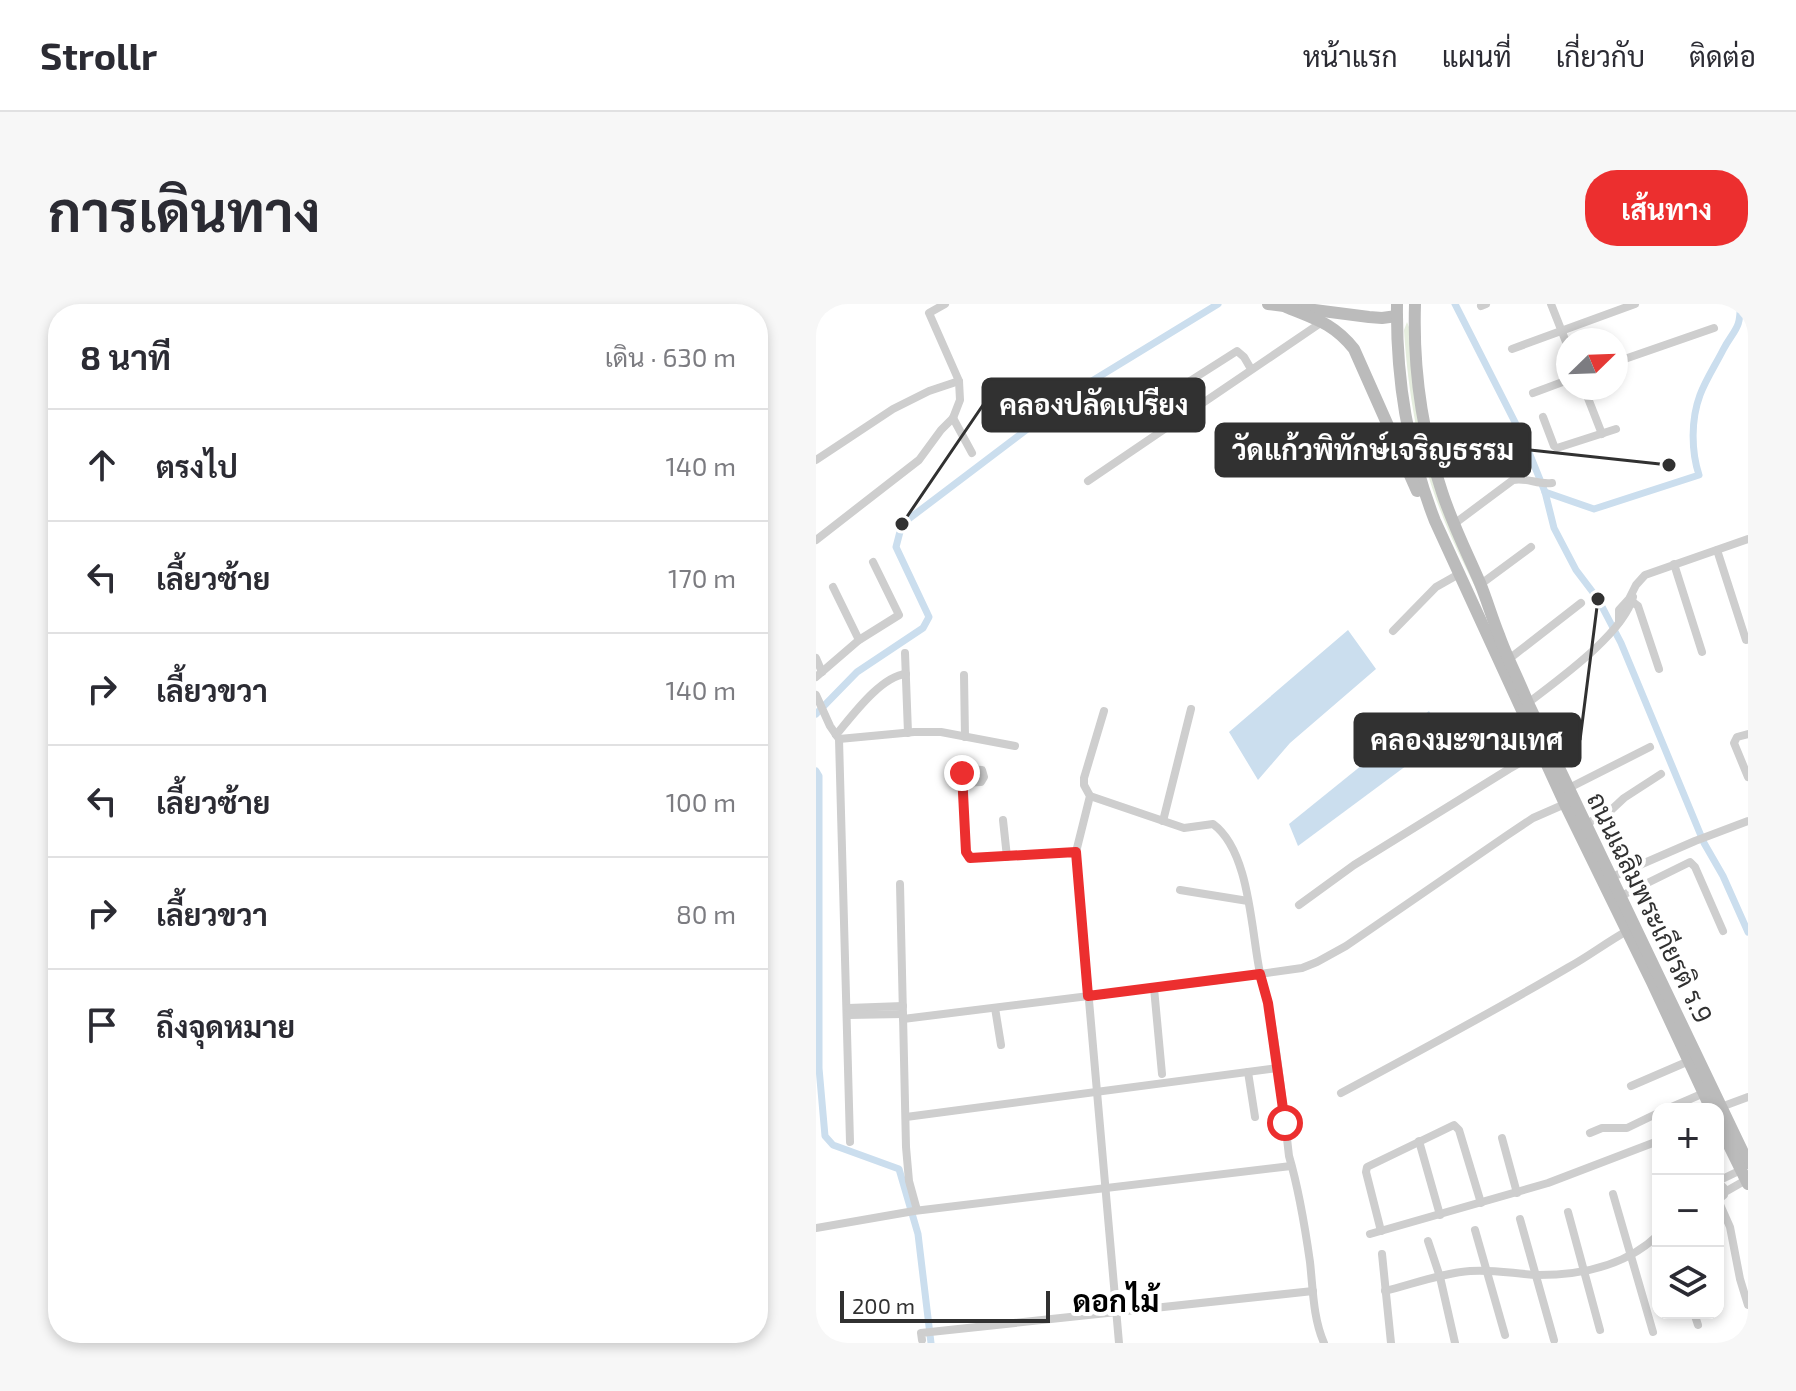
<!DOCTYPE html>
<html lang="th">
<head>
<meta charset="utf-8">
<style>
  :root { --surface:#fff; --page:#f7f7f7; --text:#2b2b33; --muted:#7c7c81; --line:#e1e1e2; --accent:#ec2f2f }
  body { margin:0; font-family:"Exo 2",Sarabun,sans-serif; background:var(--page); color:var(--text) }
  .controls { position:absolute; right:24px; bottom:24px; display:grid; overflow:hidden; border-radius:16px; box-shadow:0 4px 12px #0003 }
  .controls button { width:72px; height:72px; display:grid; place-items:center; padding:0; border:0; border-bottom:2px solid var(--line); background:var(--surface); color:var(--text); font:40px sans-serif }
  .compass { position:absolute; left:740px; top:24px; width:72px; height:72px; border-radius:50%; background:var(--surface); box-shadow:0 4px 12px #0003; rotate:67deg }
  .scale { position:absolute; left:24px; bottom:20px; width:210px; box-sizing:border-box; padding-left:8px; border:4px solid #313131; border-top:0; font-size:22px; line-height:28px; white-space:nowrap; color:#313131; -webkit-text-stroke:6px #fff; paint-order:stroke }
  .stop { position:absolute; width:24px; height:24px; margin:-18px; border:6px solid #ec2f2f; border-radius:50%; background:#fff }
  .stop.end { background:#ec2f2f; border-color:#fff; box-shadow:0 2px 8px #0008 }
  .list { margin:0; padding:0; list-style:none }
  h2 { display:flex; justify-content:space-between; align-items:center; height:104px; margin:0; padding:0 32px; font-size:34px }
  h2 small { font-size:26px; font-weight:400; color:var(--muted) }
  .list li { display:grid; grid-template-columns:52px 1fr auto; gap:24px; align-items:center; box-sizing:border-box; height:112px; padding:0 32px; border-top:2px solid var(--line) }
  .list b { display:block; font-size:30px; white-space:nowrap }
  .list em { font-size:26px; font-style:normal; color:var(--muted) }
  .icon { flex:none; width:44px; height:44px; fill:none; stroke:currentColor; stroke-width:2; stroke-linecap:round; stroke-linejoin:round }
  .map { position:relative; flex:none; width:932px; height:1039px; overflow:hidden; border-radius:32px }
  header { display:flex; align-items:center; gap:48px; box-sizing:border-box; height:112px; padding:0 40px; background:var(--surface); border-bottom:2px solid var(--line) }
  header strong { font-size:38px }
  nav { display:flex; gap:44px; margin-inline-start:auto; font-size:28px }
  .intro { display:flex; align-items:center; justify-content:space-between; box-sizing:border-box; height:192px; padding:0 48px }
  h1 { margin:0; font-size:56px }
  .button { padding:20px 36px; border-radius:32px; background:var(--accent); color:#fff; font-size:28px; font-weight:700 }
  main { display:flex; gap:48px; padding:0 48px }
  aside { flex:1; background:var(--surface); border-radius:32px; box-shadow:0 4px 12px #0003 }
  .map>svg:first-child { display:block }
</style>
</head>
<body>
<header>
<strong>Strollr</strong>
<nav><a>หน้าแรก</a><a>แผนที่</a><a>เกี่ยวกับ</a><a>ติดต่อ</a></nav>
</header>
<div class="intro"><h1>การเดินทาง</h1><a class="button">เส้นทาง</a></div>
<main>
<aside>
<h2>8 นาที<small>เดิน · 630 m</small></h2>
<ul class="list">
<li><svg class="icon" aria-label="ahead" viewBox="0 0 24 24"><path d="M12 20V5M6 11l6-6 6 6"/></svg><div><b>ตรงไป</b></div><em>140 m</em></li>
<li><svg class="icon" aria-label="left" viewBox="0 0 24 24"><path d="M17 20v-9H6M10 6l-5 5 5 5"/></svg><div><b>เลี้ยวซ้าย</b></div><em>170 m</em></li>
<li><svg class="icon" aria-label="right" viewBox="0 0 24 24"><path d="M7 20v-9h11M14 6l5 5-5 5"/></svg><div><b>เลี้ยวขวา</b></div><em>140 m</em></li>
<li><svg class="icon" aria-label="left" viewBox="0 0 24 24"><path d="M17 20v-9H6M10 6l-5 5 5 5"/></svg><div><b>เลี้ยวซ้าย</b></div><em>100 m</em></li>
<li><svg class="icon" aria-label="right" viewBox="0 0 24 24"><path d="M7 20v-9h11M14 6l5 5-5 5"/></svg><div><b>เลี้ยวขวา</b></div><em>80 m</em></li>
<li><svg class="icon" aria-label="arrive" viewBox="0 0 24 24"><path d="M6 21V4h12l-3 4 3 4H6"/></svg><div><b>ถึงจุดหมาย</b></div></li>
</ul>
</aside>
<div class="map">
<svg width="932" height="1039" viewBox="0 0 932 1039">
  <rect width="100%" height="100%" fill="#fff"/>
  <path fill="#e6eedf" d="M591,18L593,23L600,94L661,287C649,261 635,235 625,208C602,150 592,88 588,26Z"/>
  <g fill="#cbdeee">
    <polygon points="532,326 560,365 474,439 442,476 413,428"/>
    <polygon points="613,407 629,433 482,542 473,520"/>
  </g>
  <g fill="none" stroke-linecap="round" stroke-linejoin="round">
    <g stroke="#cbdeee" stroke-width="7">
      <polyline points="639,0 708,136 729,188 738,224 760,266 782,295 805,339 888,539 907,572 932,628"/>
      <path d="M729,188L778,205L883,171C875,147 875,115 884,91C890,75 900,60 907,46C918,25 925,26 924,0"/>
      <polyline points="0,410 41,368 107,324 113,313 80,243 86,220 271,80 402,0"/>
      <polyline points="0,467 3,472 3,764 9,832 17,841 83,865 102,930 115,1039"/>
    </g>
    <g stroke="#cecece" stroke-width="8">
      <polyline points="735,0 752,43"/>
      <polyline points="665,2 670,0"/>
      <polyline points="696,45 819,0"/>
      <polyline points="800,58 898,24"/>
      <polyline points="768,84 786,130"/>
      <polyline points="717,89 752,76"/>
      <polyline points="319,112 421,47 428,53 435,65"/>
      <polyline points="727,113 738,142 741,144 800,125"/>
      <polyline points="137,114 156,149"/>
      <polyline points="0,156 77,105 113,87 143,77"/>
      <polyline points="272,177 506,18"/>
      <path d="M638,220L697,176C710,173 722,181 736,179"/>
      <polyline points="0,236 103,156 125,126 137,114 144,96 143,77 113,9 129,0"/>
      <polyline points="901,246 930,336"/>
      <polyline points="858,260 886,348"/>
      <polyline points="665,280 715,243"/>
      <polyline points="17,283 43,336"/>
      <polyline points="814,296 822,302 843,365"/>
      <polyline points="803,318 803,306 813,295 820,281 829,271 932,235"/>
      <polyline points="577,327 620,283 643,270"/>
      <polyline points="89,349 92,429"/>
      <polyline points="0,354 6,368"/>
      <polyline points="693,355 765,299"/>
      <polyline points="148,371 149,433"/>
      <polyline points="0,373 43,336 83,311 57,258"/>
      <polyline points="0,391 14,422 23,435 34,838"/>
      <path d="M712,399C743,375 807,330 817,293"/>
      <polyline points="288,407 268,474 268,481 274,492 260,548 303,1039"/>
      <polyline points="932,430 921,433 918,439 932,473"/>
      <path d="M20,431C36,412 65,372 90,370"/>
      <polyline points="23,435 98,428 125,428 199,442"/>
      <polyline points="147,479 165,478 168,473 166,466 151,465 146,469 150,548 154,554 260,548"/>
      <polyline points="753,484 834,443"/>
      <path d="M274,492L368,524L397,520C434,547 435,627 444,669C446,679 450,689 452,699C462,749 467,801 473,852C483,886 489,923 494,958C497,985 497,1014 508,1039"/>
      <polyline points="187,516 191,553"/>
      <polyline points="347,517 375,405"/>
      <polyline points="770,520 793,508 808,494 845,470"/>
      <polyline points="796,573 879,537 932,517"/>
      <polyline points="84,580 90,843 93,877 101,906"/>
      <polyline points="364,586 432,597"/>
      <polyline points="805,592 874,558 879,563 907,627"/>
      <polyline points="483,601 538,561 693,465 725,447"/>
      <polyline points="338,684 346,770"/>
      <polyline points="32,704 87,702"/>
      <polyline points="179,704 185,741"/>
      <polyline points="32,711 87,710"/>
      <polyline points="87,715 402,676 486,664 501,658 530,642 690,532 717,514 749,500"/>
      <polyline points="432,768 439,813"/>
      <polyline points="815,782 873,757"/>
      <path d="M525,789C602,748 678,707 753,663C773,652 791,638 811,627"/>
      <polyline points="905,803 932,793"/>
      <polyline points="851,805 888,789"/>
      <polyline points="90,813 461,764"/>
      <polyline points="774,829 786,824 811,824 842,809"/>
      <polyline points="686,834 701,889"/>
      <polyline points="603,837 624,911"/>
      <polyline points="902,877 925,866"/>
      <polyline points="902,878 908,884 908,891 902,896 914,923 924,975 932,1001"/>
      <polyline points="909,888 930,876"/>
      <polyline points="797,890 837,1028"/>
      <polyline points="752,908 784,1026"/>
      <polyline points="704,915 738,1036"/>
      <polyline points="0,924 98,907 475,862"/>
      <polyline points="659,926 689,1031"/>
      <polyline points="565,927 550,868 551,863 638,821 643,826 665,899"/>
      <polyline points="554,930 732,879 842,837"/>
      <polyline points="612,937 624,973 639,1039"/>
      <polyline points="566,950 575,1039"/>
      <path d="M569,987C597,980 626,969 654,967C677,965 699,970 722,971C766,971 810,962 842,931"/>
      <polyline points="878,1009 882,1021"/>
      <polyline points="106,1036 105,1029 497,987"/>
    </g>
    <g stroke="#bbb" stroke-width="12">
      <polyline points="452,0 553,13 566,14 581,12"/>
      <path d="M581,0C580,74 592,148 619,217L749,500L836,678L895,805"/>
      <path d="M599,0C597,63 606,128 626,188C636,219 651,249 664,279C671,296 676,314 683,331C691,354 703,376 712,399L932,859"/>
      <path d="M470,3C499,15 517,19 538,45L601,187"/>
      <polyline points="902,819 932,880"/>
    </g>
  </g>
  <g fill="none" stroke-linecap="round" stroke-linejoin="round">
    <polyline stroke="#ec2f2f" stroke-width="10" points="146,469 150,548 154,554 260,548 272,692 444,670 452,699 469,819"/>
  </g>
  <g text-anchor="middle" dominant-baseline="central" stroke-width="8" stroke-linejoin="round" paint-order="stroke">
    <g font-size="26" fill="#313131" stroke="#fff">
      <text transform="translate(835 603) rotate(64)">ถนนเฉลิมพระเกียรติ ร.9</text>
    </g>
    <g font-size="30" font-weight="bold" fill="#000" stroke="#fff">
      <text x="300" y="996">ดอกไม้</text>
    </g>
  </g>
  <path fill="none" stroke="#313131" stroke-width="3" d="M86 220L167 101M853 161L714 146M782 295L764 436"/>
  <g fill="#313131" stroke="#fff" stroke-width="3">
    <circle cx="86" cy="220" r="8"/>
    <circle cx="853" cy="161" r="8"/>
    <circle cx="782" cy="295" r="8"/>
  </g>
  <g fill="#313131" stroke="#313131" stroke-width="3">
    <rect x="167" y="75" width="221" height="52" rx="8"/>
    <rect x="400" y="120" width="314" height="52" rx="8"/>
    <rect x="539" y="410" width="225" height="52" rx="8"/>
  </g>
  <g font-size="28" text-anchor="middle" font-weight="bold" fill="#fff">
    <text x="278" y="111">คลองปลัดเปรียง</text>
    <text x="557" y="156">วัดแก้วพิทักษ์เจริญธรรม</text>
    <text x="651" y="446">คลองมะขามเทศ</text>
  </g>
</svg>
<div class="controls">
<button>+</button>
<button>−</button>
<button><svg class="icon" aria-label="layers" viewBox="0 0 24 24"><path d="M12 4l9 5-9 5-9-5zM3 14l9 5 9-5"/></svg></button>
</div>
<svg class="compass" viewBox="-18 -18 36 36"><path d="M0-13l5 13h-10z" fill="#e53935"/><path d="M0 13l5-13h-10z" fill="#7c7c81"/></svg>
<div class="scale">200 m</div>
<div class="stop" style="left:469px;top:819px"></div>
<div class="stop end" style="left:146px;top:469px"></div>
</div>
</main>
</body>
</html>
